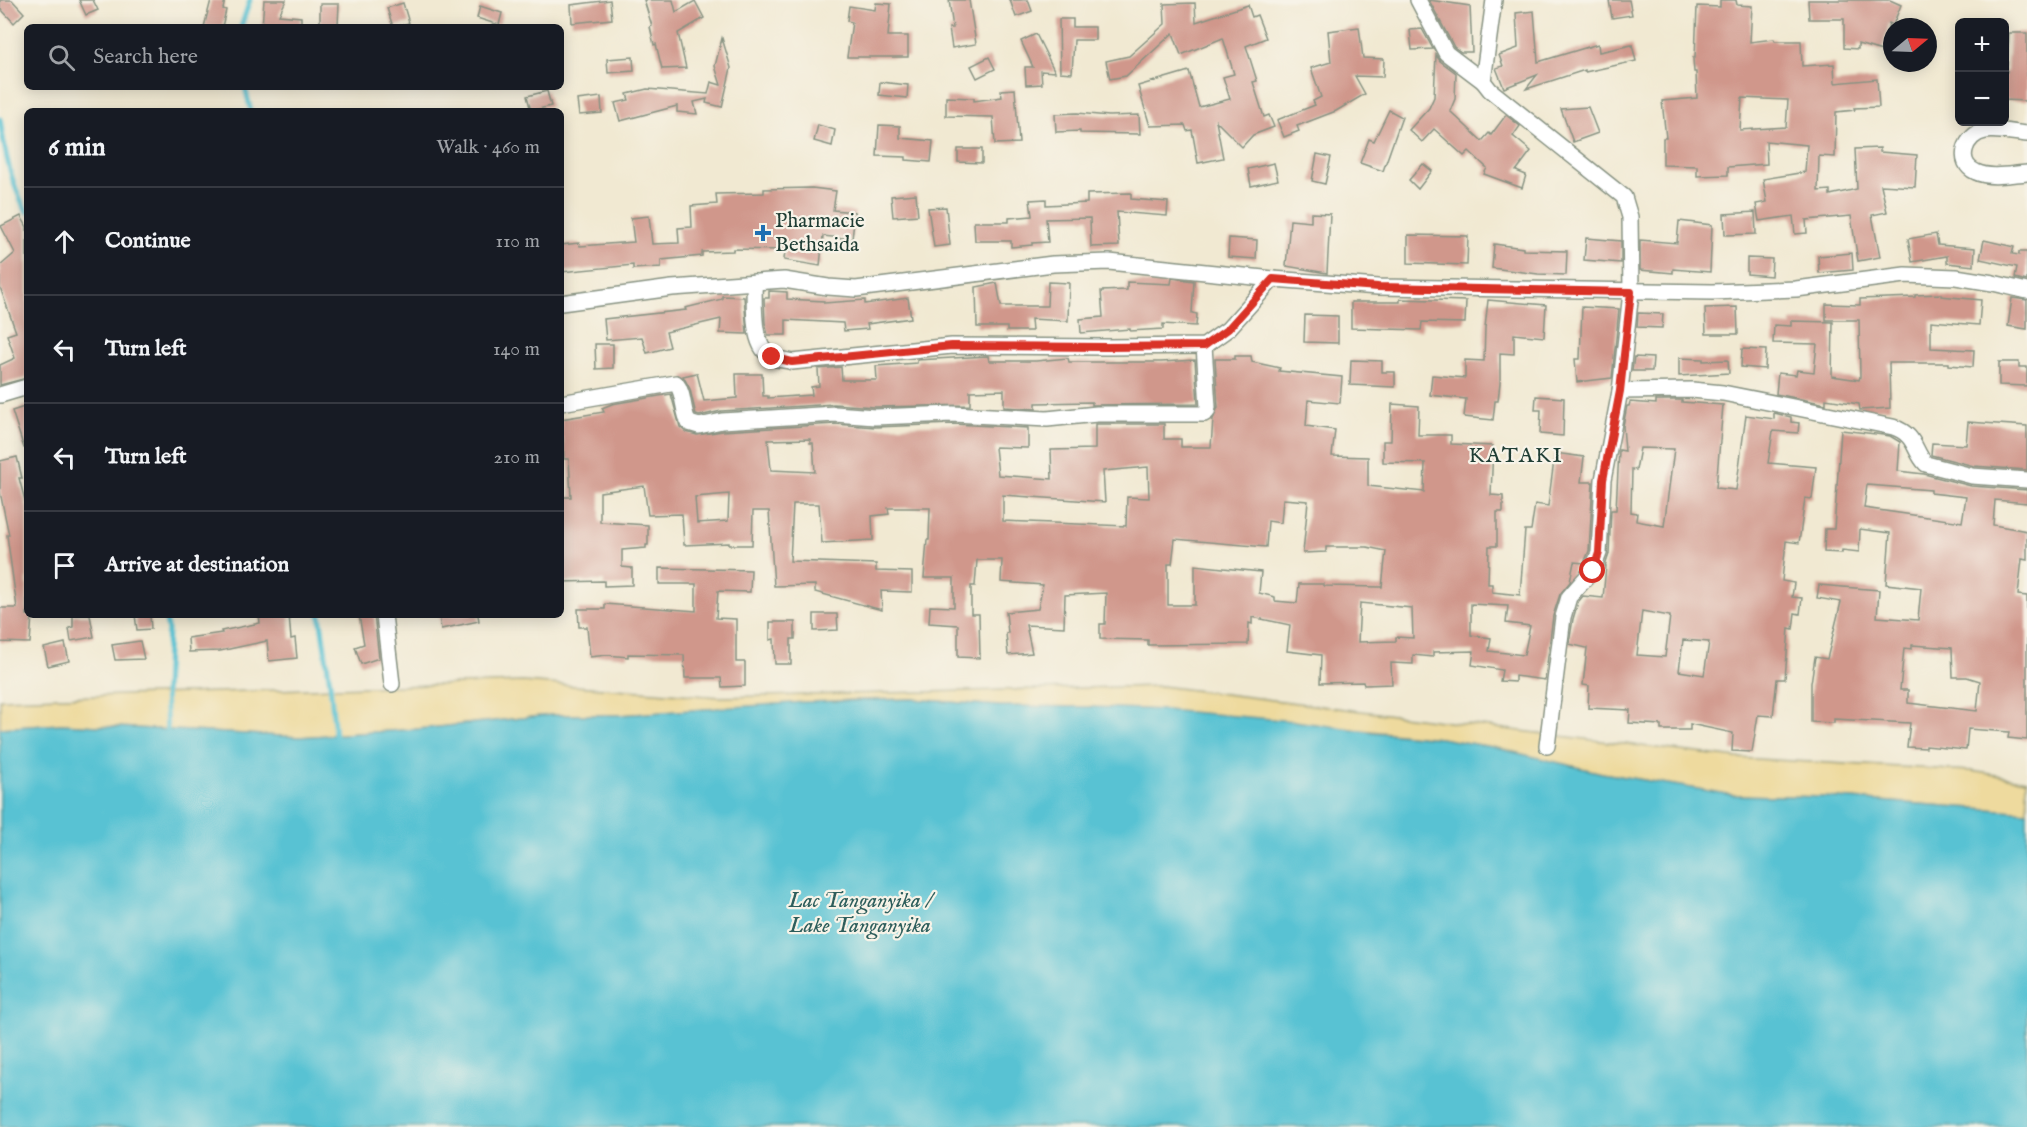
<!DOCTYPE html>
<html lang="en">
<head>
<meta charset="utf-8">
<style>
  :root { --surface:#171b24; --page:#242831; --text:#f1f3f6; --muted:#9ea1a6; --line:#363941 }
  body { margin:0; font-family:"IM FELL English",serif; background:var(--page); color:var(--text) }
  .controls { position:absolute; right:18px; top:18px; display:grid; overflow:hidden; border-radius:9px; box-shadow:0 3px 15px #0003 }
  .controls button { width:54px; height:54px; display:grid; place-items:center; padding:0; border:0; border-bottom:2px solid var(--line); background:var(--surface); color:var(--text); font:30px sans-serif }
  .compass { position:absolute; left:1883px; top:18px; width:54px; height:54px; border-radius:50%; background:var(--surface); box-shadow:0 3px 15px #0003; rotate:71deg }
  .stop { position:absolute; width:18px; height:18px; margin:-14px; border:4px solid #d93025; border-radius:50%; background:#fff }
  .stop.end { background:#d93025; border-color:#fff; box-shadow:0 2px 6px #0008 }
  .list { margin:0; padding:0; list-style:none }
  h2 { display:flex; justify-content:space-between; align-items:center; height:78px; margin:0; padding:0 24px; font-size:26px }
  h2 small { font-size:20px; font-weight:400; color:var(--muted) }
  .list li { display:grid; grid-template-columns:39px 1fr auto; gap:18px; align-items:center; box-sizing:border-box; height:108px; padding:0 24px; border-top:2px solid var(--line) }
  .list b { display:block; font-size:22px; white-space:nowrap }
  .list em { font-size:20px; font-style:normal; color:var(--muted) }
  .icon { flex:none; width:33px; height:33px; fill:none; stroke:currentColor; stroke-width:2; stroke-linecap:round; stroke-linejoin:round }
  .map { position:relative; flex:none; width:2027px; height:1127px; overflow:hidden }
  .search { position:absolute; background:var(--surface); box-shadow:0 3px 15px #0003; left:24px; top:24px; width:540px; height:66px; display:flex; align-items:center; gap:15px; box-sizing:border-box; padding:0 21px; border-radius:9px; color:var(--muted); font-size:22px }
  .panel { position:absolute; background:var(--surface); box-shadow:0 3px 15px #0003; left:24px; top:108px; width:540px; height:510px; border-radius:9px }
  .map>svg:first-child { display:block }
</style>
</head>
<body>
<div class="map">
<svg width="2027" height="1127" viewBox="0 0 2027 1127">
  <rect width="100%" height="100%" fill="#f7f3e8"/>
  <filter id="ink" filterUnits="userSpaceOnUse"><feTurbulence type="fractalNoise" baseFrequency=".0167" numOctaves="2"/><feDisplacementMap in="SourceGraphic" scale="12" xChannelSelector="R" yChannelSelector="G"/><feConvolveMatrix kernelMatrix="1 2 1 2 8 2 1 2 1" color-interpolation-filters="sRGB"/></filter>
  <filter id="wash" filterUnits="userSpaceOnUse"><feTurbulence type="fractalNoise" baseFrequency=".008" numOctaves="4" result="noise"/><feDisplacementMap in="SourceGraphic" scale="24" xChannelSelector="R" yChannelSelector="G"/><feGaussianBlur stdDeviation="1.35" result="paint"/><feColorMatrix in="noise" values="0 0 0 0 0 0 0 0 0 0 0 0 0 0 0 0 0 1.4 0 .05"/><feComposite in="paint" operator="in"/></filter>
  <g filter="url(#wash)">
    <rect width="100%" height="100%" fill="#f1e9d2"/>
    <polygon fill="#eeda9e" stroke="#868c69" stroke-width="1.5" points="523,682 720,697 1161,686 1737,758 1971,771 2027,780 2027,812 1824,797 1733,795 1602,773 1492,747 1440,738 1212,715 1165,710 999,706 913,699 851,700 620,715 551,715 419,729 299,737 61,724 0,728 0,699"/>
    <polygon fill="#58c2d3" stroke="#3c8084" stroke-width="1.5" points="913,699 999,706 1093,707 1165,710 1294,721 1373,732 1440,738 1492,747 1602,773 1733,795 1824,797 2027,812 2027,1127 0,1127 0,728 61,724 299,737 419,729 551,715 620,715 805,702"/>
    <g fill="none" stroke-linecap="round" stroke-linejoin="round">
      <g stroke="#58c2d3" stroke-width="5">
        <polyline points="241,27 250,0"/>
        <polyline points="245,87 251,111"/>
        <path d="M0,119C5,152 10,182 27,212"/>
        <polyline points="165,615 168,630 165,690 167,730"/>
        <polyline points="320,615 330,683 335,735"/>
      </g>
    </g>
    <g id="blocks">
      <g fill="#d0978b" fill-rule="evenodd">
        <polygon points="0,0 12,0 24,13 14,23 0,8"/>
        <polygon points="79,0 93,0 98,10 86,15"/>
        <polygon points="211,0 225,0 223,9 226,10 222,27 204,27"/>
        <polygon points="264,0 286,0 279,15 301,17 301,27 262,27"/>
        <polygon points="610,0 612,19 572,23 571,5"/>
        <polygon points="644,0 673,0 676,12 695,1 704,18 678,33 686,68 662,69 656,44 654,45 650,27 652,26"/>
        <polygon points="949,0 969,0 976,44 952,48 949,28 953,28"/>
        <polygon points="1010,0 1028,0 1032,11 1016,17"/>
        <polygon points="1429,0 1470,6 1472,52 1461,52 1454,47"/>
        <polygon points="1609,0 1629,0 1632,15 1612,18"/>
        <path d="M1720,0H1736L1737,5L1752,6L1750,42L1774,39L1775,41H1801L1802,66L1834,64L1835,83L1877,79L1879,107L1854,108L1855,110L1836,112L1835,157L1819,156L1818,191L1830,190V195L1857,189L1855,149L1880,148V152L1917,155L1915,187L1881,185L1887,212L1872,215L1880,257L1858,261L1851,216L1806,220L1807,233L1795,234L1793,216L1759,221L1756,204L1767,202L1763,179L1805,172L1807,145L1766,141L1767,164L1728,167V175L1697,176V166L1663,165V138H1666L1662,101L1697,98L1696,72H1694L1693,58H1695L1697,6L1720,7ZM1742,98L1788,100L1786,127L1740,130Z"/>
        <polygon points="1808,0 1890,0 1901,5 1893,25 1889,23 1882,51 1858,44 1858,49 1844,48 1844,19 1809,19"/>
        <polygon points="403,3 409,23 393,27 387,8"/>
        <polygon points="876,3 891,4 888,36 908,36 908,57 847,57 852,22 847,21 849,6 875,10"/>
        <polygon points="1195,3 1196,22 1248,5 1252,17 1257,15 1266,38 1246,46 1257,81 1253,82 1264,117 1269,115 1274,127 1253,135 1242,147 1216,121 1223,158 1198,163 1192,130 1187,131 1185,125 1150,126 1138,86 1189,71 1199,107 1230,99 1223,77 1234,74 1223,38 1181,55 1173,33 1126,76 1110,79 1106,61 1129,56 1165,24 1164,4"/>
        <polygon points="320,4 339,4 338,25 320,25"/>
        <polygon points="480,6 502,13 499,25 477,18"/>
        <polygon points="1534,11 1538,62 1598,44 1599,52 1632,45 1636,61 1585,72 1585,70 1526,89 1537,75 1504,88 1496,68 1503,66 1499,55 1518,48 1516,13"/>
        <polygon points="1059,19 1073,19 1073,27 1095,27 1095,40 1074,40 1072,73 1060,72"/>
        <polygon points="1359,27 1363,58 1384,59 1383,77 1355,76 1365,94 1336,111 1297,126 1299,131 1284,137 1277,120 1315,105 1313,101 1321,97 1311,68 1331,62 1328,31"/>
        <polygon points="1422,29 1433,49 1412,50 1410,30"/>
        <polygon points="2009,33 2027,33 2027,101 2004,100 2004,72 2007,72"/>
        <polygon points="1036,34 1055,72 1041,71 1042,84 1026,85 1025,67 1033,67 1021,41"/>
        <polygon points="722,38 731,68 722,107 706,103 707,99 694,102 697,114 677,112 677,106 620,121 615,103 629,100 627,94 647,89 708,94 711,82 721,85 715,66"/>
        <polygon points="1436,55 1440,61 1456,73 1455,99 1450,111 1482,141 1489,133 1491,135 1506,115 1520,126 1513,136 1531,151 1516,171 1526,175 1522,188 1484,174 1487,168 1469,151 1464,156 1434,129 1422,142 1409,130 1429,108 1434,97"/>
        <polygon points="633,57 634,71 608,73 607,59"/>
        <polygon points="989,57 995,69 977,78 971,66"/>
        <polygon points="880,82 908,85 907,98 879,95"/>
        <polygon points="1015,89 1019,143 995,144 993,117 946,116 946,97 974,98 974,101 1002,97 1001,90"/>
        <polygon points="547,91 551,106 531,111 527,96"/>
        <polygon points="601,97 602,113 579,115 577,100"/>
        <polygon points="1588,107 1598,133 1573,142 1561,109"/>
        <polygon points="1389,110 1402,117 1383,171 1360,163 1369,139 1374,141"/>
        <polygon points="1077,113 1109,116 1139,115 1140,134 1080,133 1080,131 1056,132 1055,114"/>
        <polygon points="818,125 835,130 832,146 814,141"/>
        <polygon points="879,125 900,126 900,138 933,141 931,162 906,160 906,157 877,156"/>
        <polygon points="958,149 982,149 982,163 958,162"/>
        <polygon points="1317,154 1331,157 1325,184 1312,181"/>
        <polygon points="1274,163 1278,180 1251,186 1248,169"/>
        <polygon points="1423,164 1432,171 1418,189 1409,180"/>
        <polygon points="812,188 836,191 833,210 855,212 852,239 823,236 820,266 784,260 785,250 733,249 733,251 702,252 702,256 661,260 661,267 633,269 633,265 561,272 561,245 579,243 580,246 634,242 631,218 649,216 652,244 679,243 678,228 692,227 691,206 717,204 716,194 764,193 764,189"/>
        <polygon points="1131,193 1131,199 1168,202 1167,216 1117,212 1119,246 1091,247 1090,218 1046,219 1048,242 1032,243 1032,245 1011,247 1011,241 975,241 974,222 1009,222 1009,218 1032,216 1030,200 1046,199 1046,205 1087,203 1087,194"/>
        <polygon points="916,194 918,215 893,217 891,196"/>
        <polygon points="946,207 950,245 934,247 928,208"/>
        <polygon points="1755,212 1756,234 1725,235 1724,214"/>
        <polygon points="1311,213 1330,214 1327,273 1286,266 1290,220 1311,222"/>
        <polygon points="21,216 27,227 27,378 0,385 0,365 15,358 7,335 16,332 0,287 0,266 15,253 1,226"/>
        <polygon points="1679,221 1712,225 1710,272 1673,269 1673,273 1640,270 1640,240 1677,243"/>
        <polygon points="1936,234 1938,245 1975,248 1974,266 1947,263 1947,256 1912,262 1908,239"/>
        <polygon points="1408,235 1468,236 1467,265 1408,263"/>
        <polygon points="1229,238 1257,240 1256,259 1228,257"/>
        <polygon points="1586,238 1621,241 1621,263 1584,260"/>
        <polygon points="1984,240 2014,247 2012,254 2019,255 2019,252 2027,252 2027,281 2015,278 2017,267 1980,259"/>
        <polygon points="1494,244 1523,248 1523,250 1567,251 1566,275 1538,274 1492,268"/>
        <polygon points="1852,253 1853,270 1819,273 1818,256"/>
        <polygon points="1747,258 1772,259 1771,276 1747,274"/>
        <polygon points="1172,278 1194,281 1192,313 1197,314 1196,326 1163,324 1163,329 1130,331 1130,329 1081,333 1080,319 1103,317 1101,291 1127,290 1127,282 1171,284"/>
        <polygon points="1048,282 1069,283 1068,321 1031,319 1032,331 1007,331 1007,327 977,327 976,287 997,283 1001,306 1047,306"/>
        <polygon points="769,291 787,292 787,299 824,301 824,303 865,300 865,304 908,298 911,318 867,324 868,329 844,331 843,323 786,320 786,335 768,335 765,323 764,298 769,298"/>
        <polygon points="1941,294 1941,296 1981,300 1979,325 1931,321 1931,348 1974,350 1973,367 1949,365 1949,363 1889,363 1890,408 1860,410 1859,404 1826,399 1826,404 1776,394 1778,373 1796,375 1797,370 1814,372 1817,344 1773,343 1774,325 1791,326 1791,321 1833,322 1832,376 1859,380 1860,377 1859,320 1826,320 1826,304 1860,305 1860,299 1915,297 1915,295"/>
        <polygon points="722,296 744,297 747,334 720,333 721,319 666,332 670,347 647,353 642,337 606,340 604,319 686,310 685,308 722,299"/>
        <polygon points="2012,298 2027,300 2027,329 2008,326"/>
        <polygon points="1400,299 1466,301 1465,323 1422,322 1421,330 1351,328 1351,302 1400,302"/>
        <polygon points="1488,300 1546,305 1544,337 1514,334 1514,354 1500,353 1500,383 1498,401 1495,401 1493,420 1464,417 1466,399 1430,395 1432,375 1465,378 1465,360 1484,361 1485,328"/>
        <polygon points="1582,307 1619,309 1612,378 1577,382 1575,359 1580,359"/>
        <polygon points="1737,307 1738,334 1706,334 1705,308"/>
        <polygon points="1638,313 1663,314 1662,328 1637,327"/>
        <polygon points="1305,315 1338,316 1338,343 1304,342"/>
        <polygon points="595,344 613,344 613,368 596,369"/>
        <polygon points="1742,349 1766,350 1765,369 1741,367"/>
        <polygon points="988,356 989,361 1036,361 1068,358 1069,362 1161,362 1195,360 1198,404 1092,405 1092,402 1036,403 1036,409 1004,407 1004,390 970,391 970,405 875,407 834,404 721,411 699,416 696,415 690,389 683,376 697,373 704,401 737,398 736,374 762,374 763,396 768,396 768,398 812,395 811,387 819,386 818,369 841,367 842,380 877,380 876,366 917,363 917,360"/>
        <path d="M1235,356H1251L1252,362L1280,368L1279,371L1342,377L1340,403L1308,400L1306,426L1335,430L1332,456L1368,457V486L1424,492L1425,463L1383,462V441H1391L1392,404L1419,406L1418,435H1451V444L1493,446L1491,495L1503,496V512H1497V546H1489L1488,584H1492V592L1520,595L1525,530H1531L1535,504L1548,506L1555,453L1584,457L1581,482H1593L1589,551L1584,563L1574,562L1570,582L1560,594L1553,616L1545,680L1515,676V682L1500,681L1502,670L1472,665L1474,651L1433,652V657L1413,655V664L1391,663L1392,684L1364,685L1363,682L1320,683L1321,655L1287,651L1290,625L1252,617V624L1249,623L1248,644L1148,645V640L1100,639V624H1105L1106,593L1065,595L1064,627L1026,625L1032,653L1008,655L1006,633H1008L1006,612L1038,609L1043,585L1001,582L1002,560H977L975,586H971V614H979L980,658L958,657V625L929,623L930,606L954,607V578H924L927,540H929L930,508H888L889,514L872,516L873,540L822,543L819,504H793L790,561L876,564V571L912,572V592L881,591L882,610L815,592V585L774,586L769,511H753L752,545H729V543L684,545L682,514L648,515L644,486L600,492V522L648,525V545H646V548L622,550V567L632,568V585L604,586V581L561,582V497H571L569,459H564L563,438H561V419L604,412L602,408L612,404L671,394L680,427L686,432L697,435L723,431L835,424L875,427L953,424L1028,428V448L995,447L998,475L1052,479L1051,450L1095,449V424H1164V439H1181V447H1211L1213,419L1218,407L1215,359H1235ZM810,439V443H813L815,472L771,470L768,440ZM1148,467L1149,498L1127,497L1126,526L1003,521V495L1105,502L1103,471ZM729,494L728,521L697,523L695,497ZM1283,499L1308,501L1303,553L1326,552V547H1367L1386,551L1382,587L1324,586V584H1299L1297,603L1275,601V597L1259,593L1261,572L1195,565V605H1168V564H1172L1175,539L1266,547L1268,521L1281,523ZM1360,603L1412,608L1413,638L1396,637V641L1358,642ZM1471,604L1508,606L1506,623L1530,626L1524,655L1489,651L1491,638L1471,635Z"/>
        <polygon points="1634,357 1653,358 1652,371 1632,371"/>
        <polygon points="1679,358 1703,359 1703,361 1728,360 1729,373 1679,376"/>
        <polygon points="1351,360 1382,361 1382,372 1395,372 1395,387 1350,385"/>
        <polygon points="1999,362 2019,362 2019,367 2027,367 2027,386 1999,385"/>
        <polygon points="1536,396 1564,398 1563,436 1540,434 1541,410 1535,410"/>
        <path d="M1656,400H1682V402L1723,405L1716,488L1736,490L1746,415L1774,419V413L1791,417V422L1799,423L1798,433L1773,431L1768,463L1816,467L1812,499L1805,498L1799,543L1786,541L1782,581L1794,583L1792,597L1802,598L1800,614L1795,613L1793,629L1789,628L1785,679H1777L1773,716L1758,715L1752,752L1732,751L1733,733L1690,724V730H1661V725L1629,723L1630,710L1588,708L1589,686L1583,685L1587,648L1569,644L1573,619L1578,602L1583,596L1603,598L1606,566H1605L1609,554L1611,510H1616L1619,450L1625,451L1623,426L1627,406H1629L1630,402L1656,404ZM1640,448L1674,449L1664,526L1636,521L1637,513L1631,512L1632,469L1636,470ZM1642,611L1670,616L1665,657L1637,655ZM1683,640L1709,642L1704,675L1679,671Z"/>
        <polygon points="27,406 27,448 24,448 12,411"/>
        <polygon points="1968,422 2027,426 2027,470 1974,466 1931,455 1932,443 1966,445"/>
        <path d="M1841,430L1876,434L1890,436L1900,442L1898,471L1924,474L1971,486L2027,490V503L1995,500L1993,525L2027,531V560L2022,559L2018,595L2027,596V740L2008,738L2009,732L1968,729L1966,750L1926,746V748L1907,747L1910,723L1834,719V723L1811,722V683L1815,657L1827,659L1841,602L1817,598L1819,585L1879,590L1877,617L1918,620L1921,588L1886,584L1890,533L1860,529L1859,552L1842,550V553L1824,552L1825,529H1834ZM1867,485L1931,490V493L1966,497L1962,522L1864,508ZM1912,645L1952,648L1953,677H1967L1980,681L1977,711L1908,703V690H1900L1904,648L1912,649Z"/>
        <polygon points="17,457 22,478 19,478 27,508 27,615 32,615 30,643 0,642 0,608 17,608 7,535 9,535 0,492 0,461"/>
        <polygon points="659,568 751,570 750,592 718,591 716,618 736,619 736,662 745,662 745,686 722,687 721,678 685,678 684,655 628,654 628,657 607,655 590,657 587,627 579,627 578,609 605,609 605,604 696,611 696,584 659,584"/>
        <polygon points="814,614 837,614 838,630 814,631"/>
        <polygon points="73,615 90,615 94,637 71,641 69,628 73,627"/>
        <polygon points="135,615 150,615 151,629 137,630"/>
        <polygon points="259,615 289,615 291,639 295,638 297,658 269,661 267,641 220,651 189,652 188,638 222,633 221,631 260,623"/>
        <polygon points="359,615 374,615 379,658 361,664 355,647 364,644"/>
        <polygon points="439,615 478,615 479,621 441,629"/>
        <polygon points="770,622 795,622 795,639 791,639 791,664 775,664 774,639 770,640"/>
        <polygon points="140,641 144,659 115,660 112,645"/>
        <polygon points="65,643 69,661 48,666 44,648"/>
      </g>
    </g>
  </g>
  <g filter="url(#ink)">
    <use href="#blocks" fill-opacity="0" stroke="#889383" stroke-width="1.5"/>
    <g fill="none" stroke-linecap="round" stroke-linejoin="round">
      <g stroke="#889383" stroke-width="18">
        <g id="minor">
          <polyline points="1418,0 1446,53 1483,81"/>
          <polyline points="1494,0 1483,81 1490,90 1624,197 1630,217 1631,292 1620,391 1603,480 1599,553 1592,571 1569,597 1563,617 1547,746"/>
          <path d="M2027,134C2014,133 1997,129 1985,131C1965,134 1955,163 1976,172C1991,179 2011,174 2027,173"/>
          <path d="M754,282C755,303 750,347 773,358C779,360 787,360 792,362L952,346L1106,347L1204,346L1228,329L1273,279"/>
          <polyline points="561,303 672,288 784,280 828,287 856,289 1053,264 1109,262 1273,279 1378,287 1712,292 1796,289 1905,275 1956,277 1993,283 2027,291"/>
          <path d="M1620,391L1692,390L1723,393L1893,427C1917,435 1913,451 1926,464L1972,476L2027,480"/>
          <polyline points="0,395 27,387"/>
          <path d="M561,403L676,383C685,394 682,411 689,423L699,426L722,421L835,414L875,417L953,414L1047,419L1097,414H1204L1207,412L1208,407L1204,346"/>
          <polyline points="384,615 392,684"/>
        </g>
      </g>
      <use href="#minor" stroke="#fff" stroke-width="15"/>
    </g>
  </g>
  <g fill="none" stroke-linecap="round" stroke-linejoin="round" filter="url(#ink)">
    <polyline stroke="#d93025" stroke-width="8" points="772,357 792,362 952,346 1106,347 1204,346 1228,329 1273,279 1378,287 1631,292 1620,391 1603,480 1599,553 1593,571"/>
  </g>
  <path fill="#1f6fb2" stroke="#f7f3e8" stroke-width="2" d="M760 224h6v6h6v6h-6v6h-6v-6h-6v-6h6z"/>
  <g text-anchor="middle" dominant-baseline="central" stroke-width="4.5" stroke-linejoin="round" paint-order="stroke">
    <g font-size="21" fill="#1f3d34" stroke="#f7f3e8" text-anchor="start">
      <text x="775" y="221">Pharmacie<tspan x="775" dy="24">Bethsaida</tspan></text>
    </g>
    <g font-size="22" letter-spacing="1.5" fill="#1f3d34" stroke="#f7f3e8">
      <text x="1516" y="456">KATAKI</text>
    </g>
    <g font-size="22" font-style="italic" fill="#2d5e5c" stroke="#f7f3e8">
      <text x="860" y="901">Lac Tanganyika /<tspan x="860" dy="25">Lake Tanganyika</tspan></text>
    </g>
  </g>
</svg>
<div class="controls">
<button>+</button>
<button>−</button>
</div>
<svg class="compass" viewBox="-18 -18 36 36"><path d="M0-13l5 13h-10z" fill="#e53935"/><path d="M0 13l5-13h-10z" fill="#9ea1a6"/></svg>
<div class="stop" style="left:1593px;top:571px"></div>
<div class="stop end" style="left:772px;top:357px"></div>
<div class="search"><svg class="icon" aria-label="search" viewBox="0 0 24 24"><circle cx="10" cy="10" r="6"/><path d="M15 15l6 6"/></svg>Search here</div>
<section class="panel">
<h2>6 min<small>Walk · 460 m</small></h2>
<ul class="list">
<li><svg class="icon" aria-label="ahead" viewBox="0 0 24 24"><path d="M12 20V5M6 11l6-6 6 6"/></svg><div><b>Continue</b></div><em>110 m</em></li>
<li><svg class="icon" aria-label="left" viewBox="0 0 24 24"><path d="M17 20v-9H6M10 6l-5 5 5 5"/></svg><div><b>Turn left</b></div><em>140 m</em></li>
<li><svg class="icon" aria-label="left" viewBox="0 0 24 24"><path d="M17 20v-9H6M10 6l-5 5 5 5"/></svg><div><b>Turn left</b></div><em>210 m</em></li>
<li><svg class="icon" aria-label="arrive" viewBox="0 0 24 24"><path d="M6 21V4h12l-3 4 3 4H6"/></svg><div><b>Arrive at destination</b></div></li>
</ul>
</section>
</div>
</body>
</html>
